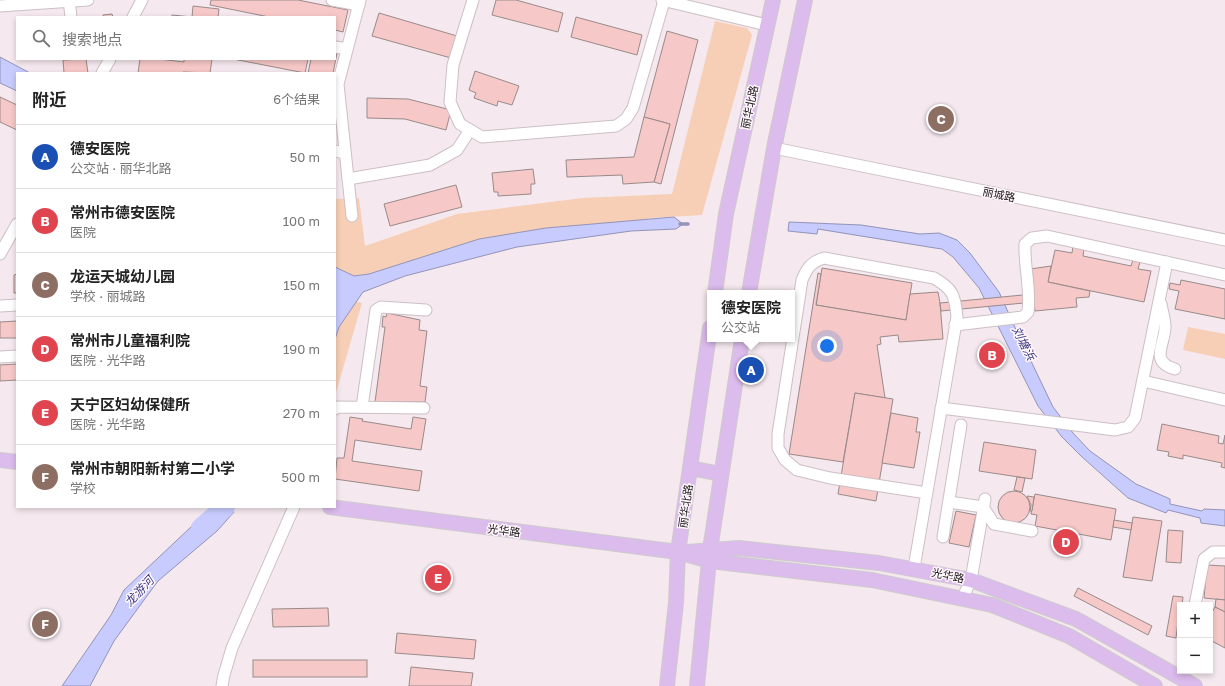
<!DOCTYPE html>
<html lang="zh">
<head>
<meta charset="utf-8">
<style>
  :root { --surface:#fff; --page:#f2f2f2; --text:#222; --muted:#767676; --line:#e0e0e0; --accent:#21924c }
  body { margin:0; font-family:"Golos Text","Noto Sans SC",sans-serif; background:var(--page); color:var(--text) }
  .controls { position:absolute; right:12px; bottom:12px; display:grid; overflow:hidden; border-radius:0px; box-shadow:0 2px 6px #0003 }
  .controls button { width:36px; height:36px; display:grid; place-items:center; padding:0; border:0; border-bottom:1px solid var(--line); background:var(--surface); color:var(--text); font:20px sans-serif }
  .you { position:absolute; left:827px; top:346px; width:14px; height:14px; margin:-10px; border:3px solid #fff; border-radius:50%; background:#1a73e8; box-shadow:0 0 0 6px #1a73e833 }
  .badge { display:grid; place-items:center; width:26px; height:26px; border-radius:50%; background:var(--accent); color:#fff; font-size:13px; font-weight:700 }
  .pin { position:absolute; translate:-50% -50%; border:2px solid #fff; box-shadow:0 1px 4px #0006 }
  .popup { position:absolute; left:707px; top:290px; width:88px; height:52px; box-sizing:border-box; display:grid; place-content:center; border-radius:0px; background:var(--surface); filter:drop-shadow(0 1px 3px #0005); font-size:13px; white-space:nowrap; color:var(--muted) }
  .popup b { font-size:15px; color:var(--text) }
  .popup::after { content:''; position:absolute; left:50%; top:100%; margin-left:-8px; border:8px solid transparent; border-top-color:var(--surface) }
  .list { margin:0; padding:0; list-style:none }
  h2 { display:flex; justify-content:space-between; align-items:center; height:52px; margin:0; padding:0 16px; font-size:17px }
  h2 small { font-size:13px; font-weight:400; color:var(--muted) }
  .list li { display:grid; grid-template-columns:26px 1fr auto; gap:12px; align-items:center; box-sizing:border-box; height:64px; padding:0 16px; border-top:1px solid var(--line) }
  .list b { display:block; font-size:15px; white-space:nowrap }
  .list p { margin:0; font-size:13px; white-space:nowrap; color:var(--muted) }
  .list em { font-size:13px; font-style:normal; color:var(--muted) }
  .icon { flex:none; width:22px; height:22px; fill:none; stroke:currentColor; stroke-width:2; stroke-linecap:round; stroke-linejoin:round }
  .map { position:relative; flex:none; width:1225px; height:686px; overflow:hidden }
  .search { position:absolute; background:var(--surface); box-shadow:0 2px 6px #0003; left:16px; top:16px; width:320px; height:44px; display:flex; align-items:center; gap:10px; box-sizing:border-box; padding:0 14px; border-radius:0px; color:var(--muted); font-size:15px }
  .panel { position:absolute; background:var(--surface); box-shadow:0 2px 6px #0003; left:16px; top:72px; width:320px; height:436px; border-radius:0px }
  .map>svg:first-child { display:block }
</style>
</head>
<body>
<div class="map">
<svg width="1225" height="686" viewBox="0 0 1225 686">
  <rect width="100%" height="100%" fill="#f5e8ee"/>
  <g fill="#f7cfb6">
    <polygon points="715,21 747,28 752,35 702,215 651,218 369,274 354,276 335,267 335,199 359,198 365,246 457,214 582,198 672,194"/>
    <polygon points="335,297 362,303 335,396"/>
    <polygon points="1188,327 1225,334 1225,359 1183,350"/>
  </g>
  <g fill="#c7cbfd" stroke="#9394b8">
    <polygon points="0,57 30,73 17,73 17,91 0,83"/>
    <polygon points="674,217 683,224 676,229 631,231 517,247 405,276 363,292 339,327 335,339 335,267 354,276 369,274 479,239 546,228"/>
    <polygon points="789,222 861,225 920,234 939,233 957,240 970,253 999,292 1018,334 1053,407 1073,433 1090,451 1136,484 1170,499 1170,504 1202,511 1204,509 1225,510 1225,526 1201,523 1200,518 1168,510 1166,513 1128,498 1081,456 1062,437 1038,406 979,288 953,257 942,249 935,248 818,229 817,234 788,231"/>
    <polygon points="209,510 234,512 217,531 158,581 114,641 90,686 62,686 111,615 124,590"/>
  </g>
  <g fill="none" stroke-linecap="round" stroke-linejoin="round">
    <polyline stroke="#9394b8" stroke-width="3.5" points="680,224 688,224"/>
    <polyline stroke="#c7cbfd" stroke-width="20" points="201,528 225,507"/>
  </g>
  <g fill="#f6c8c7" stroke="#998b8b">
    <polygon points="211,0 298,0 348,10 343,32 335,30 335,17 269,17 210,5"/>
    <polygon points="496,0 516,0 563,13 558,32 492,15"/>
    <polygon points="193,6 219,9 218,17 192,17"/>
    <polygon points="379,13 457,36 451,58 372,36"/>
    <polygon points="112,14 113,17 103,17 103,15"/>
    <polygon points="172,15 192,17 172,17"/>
    <polygon points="576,17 642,35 637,55 571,37"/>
    <polygon points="667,31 698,40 661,184 654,182 670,124 644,117"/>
    <polygon points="335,53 337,53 333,73 308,73 311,59 335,59"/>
    <polygon points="86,59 88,73 64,73 63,60"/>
    <polygon points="140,59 159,59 184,62 184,59 212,59 210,73 183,72 183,73 138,73"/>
    <polygon points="233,59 308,59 305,73"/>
    <polygon points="475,71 519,86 512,105 498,101 497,106 474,98 476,93 469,90"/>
    <polygon points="0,97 17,105 17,130 0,122"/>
    <polygon points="367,98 408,99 451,110 446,130 405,119 367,118"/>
    <polygon points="644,117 670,124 654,182 623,184 622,175 567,177 566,160 634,157"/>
    <polygon points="533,169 535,184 531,184 531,194 498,196 498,192 494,192 492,173"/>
    <polygon points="456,185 462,207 390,226 384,204"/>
    <polygon points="1073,246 1084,249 1083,256 1131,266 1133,260 1140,262 1138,269 1151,271 1144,302 1048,282 1055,250 1072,253"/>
    <polygon points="1051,266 1048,282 1090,291 1089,297 1076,298 1077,307 1035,311 1030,269"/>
    <polygon points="822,268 912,283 906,320 816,305"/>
    <polygon points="818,273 821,274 816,305 906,320 910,294 938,292 940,303 943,339 899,342 898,335 880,337 881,344 877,345 885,398 855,393 843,462 789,454"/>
    <polygon points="17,274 17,293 14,293 14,275"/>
    <polygon points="1181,280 1225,289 1225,319 1175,309 1179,291 1169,289 1170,283 1180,285"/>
    <polygon points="1033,294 1034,302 941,311 940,303"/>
    <polygon points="387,313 420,320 419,330 427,331 420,386 427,387 425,402 375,402 385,327 382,327 383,316 386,317"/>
    <polygon points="17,321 17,338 0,338 0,322"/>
    <polygon points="17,364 17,380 0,381 0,365"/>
    <polygon points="855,393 893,399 876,501 838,494"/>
    <polygon points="891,413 918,418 916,432 920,432 914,468 882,463"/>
    <polygon points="350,417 363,419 362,421 411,429 413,417 426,419 421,450 355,440 352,461 422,471 419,491 335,479 337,458 344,458"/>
    <polygon points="1162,424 1219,436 1218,443 1223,444 1225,435 1225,468 1221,467 1222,463 1183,455 1183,459 1168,456 1169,452 1157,450"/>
    <polygon points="984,442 1036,450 1032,479 979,471"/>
    <polygon points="1017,477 1025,478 1022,492 1014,490"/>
    <circle cx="1014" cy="507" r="16"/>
    <polygon points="1035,494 1116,509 1111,540 1035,526 1037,515 1031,514"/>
    <polygon points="1027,496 1034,497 1032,511 1030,511 1031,505"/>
    <polygon points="956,511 976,515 969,547 949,543"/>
    <polygon points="1133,517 1162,521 1152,581 1123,577"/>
    <polygon points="1114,520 1132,523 1131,530 1113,527"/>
    <polygon points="1168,530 1183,531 1181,563 1166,562"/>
    <polygon points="1207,565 1225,566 1225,600 1204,598"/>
    <polygon points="1078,588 1152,626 1148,635 1074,596"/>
    <polygon points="1173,596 1183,597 1182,605 1180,605 1176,638 1166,636"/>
    <polygon points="1216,599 1225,600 1225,612 1215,607"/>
    <polygon points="1215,607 1225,612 1225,648 1210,640 1210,616"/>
    <polygon points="328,608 329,626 273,627 272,609"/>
    <polygon points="397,633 476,640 474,659 395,653"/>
    <rect x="253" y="660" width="114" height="17"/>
    <polygon points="411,667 473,673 471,686 409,686"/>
  </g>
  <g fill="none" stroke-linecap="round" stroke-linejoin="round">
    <g stroke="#ccbfc5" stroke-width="13">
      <g id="minor">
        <polyline points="69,0 71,17"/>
        <polyline points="332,0 359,5"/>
        <polyline points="473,0 453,65 450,102 460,124 482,137 616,126 626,119 633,108 664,1"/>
        <polyline points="662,0 767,25"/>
        <polyline points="0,6 88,0"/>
        <polyline points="133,17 142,0"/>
        <polyline points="335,47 347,49"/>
        <polyline points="102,73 110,59"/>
        <polyline points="774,148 1225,240"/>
        <polyline points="335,151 345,153"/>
        <polyline points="348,179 430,165 457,150 470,130"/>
        <polyline points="352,216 338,84 360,0"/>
        <polyline points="0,254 17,224"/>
        <path d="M1161,304C1162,311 1165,319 1165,326C1166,343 1148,361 1175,369"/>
        <polyline points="0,306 17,305"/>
        <path d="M955,325L1023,317L1028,312C1031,289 1024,267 1025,244L1032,238L1047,236L1225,275"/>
        <polyline points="0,357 17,356"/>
        <polyline points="1143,381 1225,400"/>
        <polyline points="362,407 376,310 381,307 426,310"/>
        <polyline points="941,408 1115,430 1128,427 1135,418 1167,262"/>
        <polyline points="335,409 338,407 424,408"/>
        <polyline points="949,502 983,507 994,524 1032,531"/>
        <polyline points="943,537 961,425"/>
        <path d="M914,568L957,317C955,295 953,289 934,278L824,258C811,262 807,268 802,280L778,434V448L785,460L797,470L830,478L927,493"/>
        <polyline points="962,599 971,580 985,499"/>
        <polyline points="1195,605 1204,559 1213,552 1225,552"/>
        <polyline points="222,686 224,675 232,648 294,507"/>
      </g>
    </g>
    <g stroke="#cdcccc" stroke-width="16">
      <g id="major">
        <polyline points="715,293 726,214 773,0"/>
        <polyline points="749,293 774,148 805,0"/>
        <polyline points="0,460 17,462"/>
        <polyline points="690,468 721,474"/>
        <polyline points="330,507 678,552 710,561 872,580 992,605 1069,636 1155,686"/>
        <polyline points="687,552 739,548 879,563 971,580 1076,619 1195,686"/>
        <polyline points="667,686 676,603 678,552 710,328"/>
        <polyline points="697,686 710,550 742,339"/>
      </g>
    </g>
    <use href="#minor" stroke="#fff" stroke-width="11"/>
    <use href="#major" stroke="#dcbbed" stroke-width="14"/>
  </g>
  <g text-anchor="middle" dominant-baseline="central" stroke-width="3" stroke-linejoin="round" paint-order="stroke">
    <g font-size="11" fill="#1a1518" stroke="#fff7fb">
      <text transform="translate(749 107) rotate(-78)">丽华北路</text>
      <text transform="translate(999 194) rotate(12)">丽城路</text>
      <text transform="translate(685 506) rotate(-82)">丽华北路</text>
      <text transform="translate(504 530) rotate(7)">光华路</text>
      <text transform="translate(948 575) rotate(12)">光华路</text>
    </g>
    <g font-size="12" font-style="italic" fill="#3d3b82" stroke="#fff7fb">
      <text transform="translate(1024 343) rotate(63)">刘塘浜</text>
      <text transform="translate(139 591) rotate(-47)">龙游河</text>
    </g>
  </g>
</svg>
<div class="controls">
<button>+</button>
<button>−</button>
</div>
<div class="you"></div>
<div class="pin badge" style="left:751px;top:370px;background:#1a4fb4">A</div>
<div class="popup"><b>德安医院</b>公交站</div>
<div class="pin badge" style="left:992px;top:355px;background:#e0444e">B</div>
<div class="pin badge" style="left:941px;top:119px;background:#8d6e63">C</div>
<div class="pin badge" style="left:1066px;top:542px;background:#e0444e">D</div>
<div class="pin badge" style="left:438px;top:578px;background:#e0444e">E</div>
<div class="pin badge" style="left:45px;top:624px;background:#8d6e63">F</div>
<div class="search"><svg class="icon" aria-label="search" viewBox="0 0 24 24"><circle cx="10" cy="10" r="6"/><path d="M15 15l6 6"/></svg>搜索地点</div>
<section class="panel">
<h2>附近<small>6个结果</small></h2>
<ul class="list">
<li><span class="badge" style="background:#1a4fb4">A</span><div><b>德安医院</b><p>公交站 · 丽华北路</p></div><em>50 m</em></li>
<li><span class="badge" style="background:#e0444e">B</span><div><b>常州市德安医院</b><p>医院</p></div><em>100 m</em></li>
<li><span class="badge" style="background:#8d6e63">C</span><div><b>龙运天城幼儿园</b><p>学校 · 丽城路</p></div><em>150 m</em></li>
<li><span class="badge" style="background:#e0444e">D</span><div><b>常州市儿童福利院</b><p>医院 · 光华路</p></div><em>190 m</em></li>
<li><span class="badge" style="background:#e0444e">E</span><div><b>天宁区妇幼保健所</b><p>医院 · 光华路</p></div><em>270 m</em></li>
<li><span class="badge" style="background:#8d6e63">F</span><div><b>常州市朝阳新村第二小学</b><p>学校</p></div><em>500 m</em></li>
</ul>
</section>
</div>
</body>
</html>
